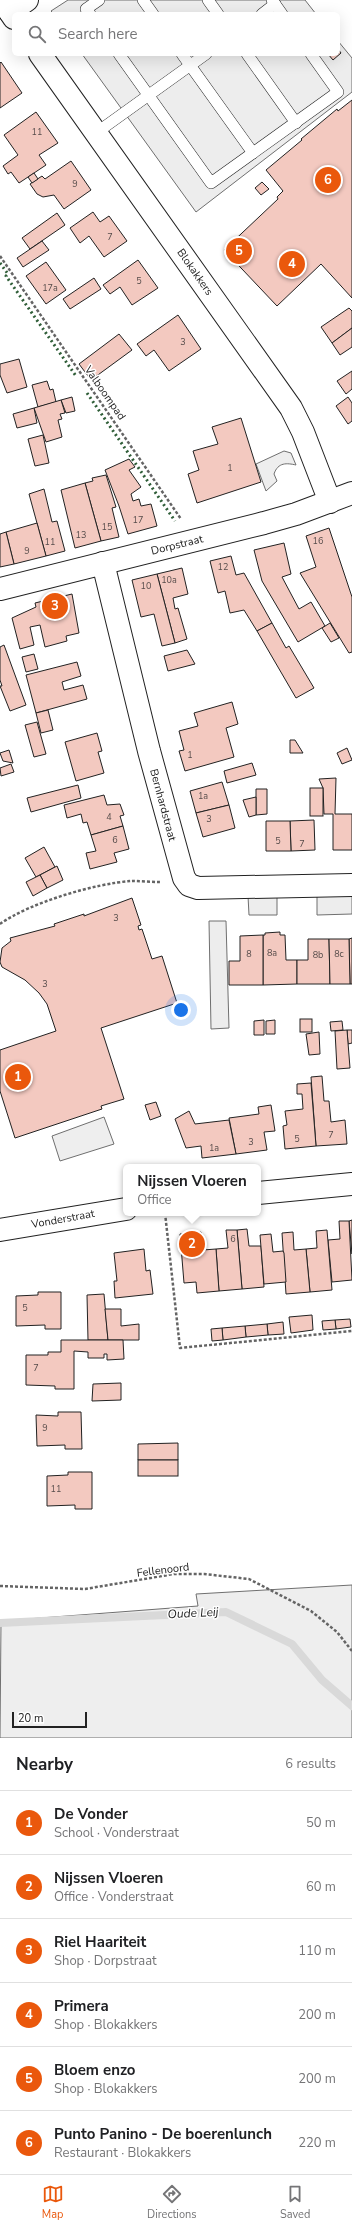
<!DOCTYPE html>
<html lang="en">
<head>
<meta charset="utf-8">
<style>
  :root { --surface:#fff; --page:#f2f2f2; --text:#202124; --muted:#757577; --line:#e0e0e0; --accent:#ea580c }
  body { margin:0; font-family:"Nunito Sans",sans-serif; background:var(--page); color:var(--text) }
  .scale { position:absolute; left:12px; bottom:10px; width:75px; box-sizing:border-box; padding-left:4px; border:2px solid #222; border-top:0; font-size:11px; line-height:14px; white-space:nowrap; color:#222; -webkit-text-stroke:3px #fff; paint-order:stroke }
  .you { position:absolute; left:181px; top:1010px; width:14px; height:14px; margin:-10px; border:3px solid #fff; border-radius:50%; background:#1a73e8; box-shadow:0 0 0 6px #1a73e833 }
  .badge { display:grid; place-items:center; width:26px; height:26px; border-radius:50%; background:var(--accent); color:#fff; font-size:13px; font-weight:700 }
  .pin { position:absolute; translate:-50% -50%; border:2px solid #fff; box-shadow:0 1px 4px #0006 }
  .popup { position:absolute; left:123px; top:1164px; width:138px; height:52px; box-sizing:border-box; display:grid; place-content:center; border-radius:6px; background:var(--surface); filter:drop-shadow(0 1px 3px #0005); font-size:13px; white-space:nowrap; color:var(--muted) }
  .popup b { font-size:15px; color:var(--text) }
  .popup::after { content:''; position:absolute; left:50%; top:100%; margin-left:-8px; border:8px solid transparent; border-top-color:var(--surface) }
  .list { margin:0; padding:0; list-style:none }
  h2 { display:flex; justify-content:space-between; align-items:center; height:52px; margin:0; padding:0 16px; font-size:17px }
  h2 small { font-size:13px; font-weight:400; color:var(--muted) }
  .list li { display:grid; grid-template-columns:26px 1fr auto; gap:12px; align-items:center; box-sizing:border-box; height:64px; padding:0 16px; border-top:1px solid var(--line) }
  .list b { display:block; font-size:15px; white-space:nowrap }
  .list p { margin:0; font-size:13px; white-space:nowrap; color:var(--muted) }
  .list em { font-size:13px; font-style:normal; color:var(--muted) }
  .icon { flex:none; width:22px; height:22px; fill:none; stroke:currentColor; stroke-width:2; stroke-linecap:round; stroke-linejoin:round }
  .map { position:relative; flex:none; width:352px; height:1738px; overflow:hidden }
  .search { position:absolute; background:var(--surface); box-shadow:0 4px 16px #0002; left:12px; right:12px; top:12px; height:44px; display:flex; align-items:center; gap:10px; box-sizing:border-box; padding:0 14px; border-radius:6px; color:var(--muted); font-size:15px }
  .sheet { height:436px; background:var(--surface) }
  nav { display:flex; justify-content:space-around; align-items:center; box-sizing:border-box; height:56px; border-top:1px solid var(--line); background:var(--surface); font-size:11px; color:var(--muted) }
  nav a { display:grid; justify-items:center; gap:2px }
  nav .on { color:var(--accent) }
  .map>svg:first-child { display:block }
</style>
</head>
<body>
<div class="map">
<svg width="352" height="1738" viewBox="0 0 352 1738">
  <rect width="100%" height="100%" fill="#fff"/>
  <g fill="#eee" stroke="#6f6f6f">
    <path d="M284,451L291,453L296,465C287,463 278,462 274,474L277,481L266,491L256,464Z"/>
    <polygon points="104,1117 114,1144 60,1161 52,1136"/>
    <polygon points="352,1585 352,1738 0,1738 1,1621 198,1606 196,1594"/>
  </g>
  <g fill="#ededed" stroke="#6f6f6f">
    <polygon points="68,0 305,0 316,14 54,14 51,11"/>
    <polygon points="338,41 352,58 352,92 196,212 82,54 338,54"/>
    <polygon points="317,894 352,894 352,914 317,915"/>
    <polygon points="277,895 277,915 249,915 248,896"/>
    <polygon points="209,921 226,921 229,1028 211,1029"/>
  </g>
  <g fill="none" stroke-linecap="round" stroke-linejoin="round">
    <polyline stroke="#d9d9d9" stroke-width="8" points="0,1623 226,1612 292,1644 322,1680 352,1706"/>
  </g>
  <g fill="#f3c9c0" stroke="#222">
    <polygon points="338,49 341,53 333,60 328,54 338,54"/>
    <polygon points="1,62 22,93 0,108 0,63"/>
    <polygon points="352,100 352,298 321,264 277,306 224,250 278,199 277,197 283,191 266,170 302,140 301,139 337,109 338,111"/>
    <polygon points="36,112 58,143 39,155 46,165 19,183 11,172 8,174 3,166 18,155 4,135"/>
    <polygon points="71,161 91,190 64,209 54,195 43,197 37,194 30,184 42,176 45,179"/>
    <polygon points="34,173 38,179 32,183 28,177"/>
    <polygon points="262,182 269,189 261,195 255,188"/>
    <polygon points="93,212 100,222 109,216 127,241 104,257 89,236 80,243 70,228"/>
    <polygon points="57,213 65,225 30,249 22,238"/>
    <polygon points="42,241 49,250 23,267 17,258"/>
    <polygon points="138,260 158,288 132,305 120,287 110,294 103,285"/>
    <polygon points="46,262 66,290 46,304 26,276"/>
    <polygon points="94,278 101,289 70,309 63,299"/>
    <polygon points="349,308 352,311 352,328 332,343 321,327"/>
    <polygon points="178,315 201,349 169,371 154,350 146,356 137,344"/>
    <polygon points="352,328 352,347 340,355 332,343"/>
    <polygon points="119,334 132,350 91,380 79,364"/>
    <polygon points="19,359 27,387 7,393 0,375 0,364"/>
    <polygon points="352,371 352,389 346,394 337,381"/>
    <polygon points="47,381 50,390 53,389 56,402 38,407 32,385"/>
    <polygon points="72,397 75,411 66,413 61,400"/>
    <polygon points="348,397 352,403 352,421 348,424 336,406"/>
    <polygon points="61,400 65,413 60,414 62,419 58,420 62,437 46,442 34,408"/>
    <polygon points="34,408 37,423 17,428 13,414"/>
    <polygon points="241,418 261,482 197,503 188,474 199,470 193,451 218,444 212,427"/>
    <polygon points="43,435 49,463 35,466 28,439"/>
    <polygon points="129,459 135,467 129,470 141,487 131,494 133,501 139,499 141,506 151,504 157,526 128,534 119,506 105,470"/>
    <polygon points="106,475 116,507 112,508 119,537 101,541 85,483 93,481 92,478"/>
    <polygon points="85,483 101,541 75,548 61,490"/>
    <polygon points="44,489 52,522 57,521 65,551 46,556 29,494"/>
    <polygon points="37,523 46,556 14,564 6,532"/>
    <polygon points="329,528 352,597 352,652 349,653 300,573 316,567 306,536"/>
    <polygon points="6,532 14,564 0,567 0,534"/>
    <polygon points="284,543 291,574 282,577 299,609 311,602 325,626 298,642 262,581 254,550"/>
    <polygon points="231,556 236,575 244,573 272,623 257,631 244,610 230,613 225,591 218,593 210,561"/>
    <polygon points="182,568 188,594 173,598 175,609 178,608 187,639 175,643 157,574"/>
    <polygon points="157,574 175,643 162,646 154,614 141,617 132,580"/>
    <polygon points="72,594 79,633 66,636 67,641 45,647 40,625 30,627 34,645 20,649 12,618 36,607 35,603"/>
    <polygon points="272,623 286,648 289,646 314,688 296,698 257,631"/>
    <polygon points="330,623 339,638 331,642 322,628"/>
    <polygon points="4,645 26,705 10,711 0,686 2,686 0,680 0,647"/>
    <polygon points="187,650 195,664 168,671 164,656"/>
    <polygon points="34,654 38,669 26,672 22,657"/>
    <polygon points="77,662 81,676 62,682 64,690 83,685 87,699 36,713 26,675"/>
    <polygon points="232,702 238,724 226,728 234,757 185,771 179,751 184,750 179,731 198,726 194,713"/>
    <polygon points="48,710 53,730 41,733 36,713"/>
    <polygon points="37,722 46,754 34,757 25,725"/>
    <polygon points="97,733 102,751 98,752 104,773 76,781 65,742"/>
    <polygon points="290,740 295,740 303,753 290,753"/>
    <polygon points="347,748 352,760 342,764 337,753"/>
    <polygon points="9,750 13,763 3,761 0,753"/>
    <polygon points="252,763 256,775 227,783 224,771"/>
    <polygon points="11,764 14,772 1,776 0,768"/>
    <polygon points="336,778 335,814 352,814 352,850 333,850 333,814 324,814 323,788 319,779"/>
    <polygon points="222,782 229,805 196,813 190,791"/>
    <polygon points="78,785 81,798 31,812 27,798"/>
    <rect x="310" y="788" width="13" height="28"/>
    <polygon points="256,789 267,789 267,814 256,815"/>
    <polygon points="104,795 107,805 120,804 124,815 120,816 123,826 91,835 87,822 83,823 81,814 67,818 64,805"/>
    <polygon points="256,797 256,815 249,817 243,800"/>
    <polygon points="229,805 235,828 203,837 196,813"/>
    <polygon points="314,820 315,850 291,851 290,821"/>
    <polygon points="266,821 290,821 291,851 266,851"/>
    <polygon points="123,826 129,849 114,853 117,862 90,869 86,853 96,851 91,835"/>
    <polygon points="44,847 55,867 36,877 25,858"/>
    <polygon points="57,866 63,880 47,888 40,875"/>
    <polygon points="40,875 47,888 33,896 26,882"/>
    <polygon points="132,898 141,925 138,926 139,930 142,929 152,959 162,956 177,1003 101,1028 124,1099 101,1106 102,1109 15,1138 0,1091 0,1050 56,1031 47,1004 39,993 25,980 2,967 0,962 2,948 11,941 10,938 55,926 54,924 84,914 84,916"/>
    <polygon points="280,932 280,935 285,935 286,960 297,960 297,984 263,985 263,935 265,935 265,933"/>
    <polygon points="263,935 263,985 229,985 229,961 240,961 240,936"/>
    <polygon points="352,938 352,984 350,984 349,939"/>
    <polygon points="308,939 329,939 330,984 297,984 297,960 308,960"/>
    <polygon points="329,939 349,939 350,984 330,984"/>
    <rect x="300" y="1019" width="12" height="13"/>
    <polygon points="264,1020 264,1035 254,1035 254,1021"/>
    <polygon points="275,1020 275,1034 266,1034 266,1021"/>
    <polygon points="342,1021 343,1030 331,1031 330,1022"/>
    <polygon points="347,1030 352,1030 352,1043 348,1044"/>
    <polygon points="347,1030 350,1068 337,1069 335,1031"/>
    <polygon points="319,1032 320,1054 309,1055 306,1034"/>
    <polygon points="322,1076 324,1101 329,1101 331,1122 345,1120 347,1144 316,1146 311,1077"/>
    <polygon points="311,1083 316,1146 285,1149 283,1126 287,1125 285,1111 303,1109 302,1094 297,1094 297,1084"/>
    <polygon points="156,1102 161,1116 150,1120 145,1105"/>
    <polygon points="271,1105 275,1131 264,1132 267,1150 236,1154 229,1118 259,1114 258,1107"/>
    <polygon points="189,1111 195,1124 229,1120 236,1154 202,1158 201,1146 186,1148 175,1119"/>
    <polygon points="352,1220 352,1254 349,1221"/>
    <polygon points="339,1221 349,1221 352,1280 332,1282 328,1240 340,1239"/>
    <polygon points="247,1229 249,1246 261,1246 264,1287 242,1289 237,1230"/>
    <polygon points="226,1230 237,1230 242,1289 219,1291 216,1249 228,1248"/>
    <polygon points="327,1230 332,1290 310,1292 306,1249 317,1248 316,1231"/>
    <polygon points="201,1232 203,1250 216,1249 219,1291 197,1293 196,1282 184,1283 180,1234"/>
    <polygon points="293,1232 294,1250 306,1249 310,1292 286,1294 282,1233"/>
    <polygon points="271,1234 273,1252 283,1251 284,1253 286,1282 264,1284 260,1235"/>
    <polygon points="144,1249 146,1271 150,1270 153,1294 115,1298 114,1281 117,1281 114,1253"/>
    <polygon points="38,1292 61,1292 61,1329 45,1329 45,1325 16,1326 16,1296 38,1295"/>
    <polygon points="104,1294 108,1340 88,1340 87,1295"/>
    <polygon points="105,1309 121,1309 121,1326 139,1324 139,1340 108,1340"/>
    <polygon points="312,1315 313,1330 291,1333 289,1317"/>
    <polygon points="350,1319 351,1327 336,1329 335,1320"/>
    <polygon points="335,1320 336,1329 323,1330 322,1321"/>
    <polygon points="283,1322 284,1334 268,1335 267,1324"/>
    <polygon points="267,1324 268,1335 246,1337 245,1326"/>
    <polygon points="245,1326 246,1337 223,1340 222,1328"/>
    <polygon points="222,1328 223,1340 212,1341 211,1329"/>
    <polygon points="61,1340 123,1340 124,1359 107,1360 107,1354 104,1354 104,1358 88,1358 88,1352 74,1351 74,1389 55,1389 55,1386 26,1385 26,1355 48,1355 48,1352 61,1352"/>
    <polygon points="121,1383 121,1400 92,1401 93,1384"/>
    <polygon points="58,1412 81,1412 82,1449 65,1449 65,1445 37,1446 36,1415 58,1416"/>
    <polygon points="178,1443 178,1460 138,1460 138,1444"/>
    <rect x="138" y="1460" width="40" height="16"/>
    <polygon points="68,1472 92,1472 92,1509 75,1509 75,1505 47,1506 47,1476 68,1475"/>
  </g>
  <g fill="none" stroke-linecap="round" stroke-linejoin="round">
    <g stroke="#222" stroke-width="12">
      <g id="lane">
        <polyline points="143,0 153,14"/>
        <polyline points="208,0 218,14"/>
        <polyline points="272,0 282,14"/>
        <polyline points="90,14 86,9 99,0"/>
        <polyline points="262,14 275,4"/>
        <polyline points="119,54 211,183 338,92 311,54"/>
        <polyline points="182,54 253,153"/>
        <polyline points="247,54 296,123"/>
        <polyline points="96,133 206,54"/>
      </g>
    </g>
    <g stroke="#222" stroke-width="24">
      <g id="street">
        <polyline points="2,0 14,18"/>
        <polyline points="10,12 27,0"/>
        <polyline points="40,54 291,408 303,432 330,502"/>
        <polyline points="103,563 149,751 184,878 189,885 198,888 352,885"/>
        <polyline points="258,1193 352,1184"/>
        <polyline points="0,1230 126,1209"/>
      </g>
    </g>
    <g stroke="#222" stroke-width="24">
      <polyline id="secondary" points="0,589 264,523 296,514 352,493"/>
    </g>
    <g stroke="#646464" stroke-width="2.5" stroke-dasharray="3 2" stroke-linecap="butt">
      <polyline points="0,256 181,519"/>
      <path d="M0,924C29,903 96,883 132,881C141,881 151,882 160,882"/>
      <polyline points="165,1213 180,1348 352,1331"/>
      <polyline points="0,1586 85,1589 174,1574 204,1574 249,1579 311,1611 337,1632 352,1651"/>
    </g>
    <use href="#lane" stroke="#fff" stroke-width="11"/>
    <use href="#street" stroke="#fff" stroke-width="22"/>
    <use href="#secondary" stroke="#fff" stroke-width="22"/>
    <g stroke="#2f5e38" stroke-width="3" stroke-dasharray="2 3" stroke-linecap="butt">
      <polyline points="0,263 8,274 6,276 76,376"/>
      <polyline points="87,393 175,521"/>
    </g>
  </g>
  <g text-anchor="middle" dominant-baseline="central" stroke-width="3" stroke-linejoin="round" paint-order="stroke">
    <g font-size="9" fill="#564c4a">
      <text x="37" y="132">11</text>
      <text x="75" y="184">9</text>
      <text x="110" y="237">7</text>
      <text x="139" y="281">5</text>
      <text x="50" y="288">17a</text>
      <text x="183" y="342">3</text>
      <text x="230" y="468">1</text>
      <text x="138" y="520">17</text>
      <text x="107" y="527">15</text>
      <text x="81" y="535">13</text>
      <text x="318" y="541">16</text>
      <text x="50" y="542">11</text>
      <text x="27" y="551">9</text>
      <text x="223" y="567">12</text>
      <text x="169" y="580">10a</text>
      <text x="146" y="586">10</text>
      <text x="190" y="755">1</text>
      <text x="203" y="796">1a</text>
      <text x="109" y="817">4</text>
      <text x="209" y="819">3</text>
      <text x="115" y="840">6</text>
      <text x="278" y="841">5</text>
      <text x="302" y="844">7</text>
      <text x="116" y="918">3</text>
      <text x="272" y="953">8a</text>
      <text x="249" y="954">8</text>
      <text x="339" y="954">8c</text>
      <text x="318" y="955">8b</text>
      <text x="45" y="984">3</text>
      <text x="331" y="1135">7</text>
      <text x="297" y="1139">5</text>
      <text x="251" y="1142">3</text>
      <text x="214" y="1148">1a</text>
      <text x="233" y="1239">6</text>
      <text x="25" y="1308">5</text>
      <text x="36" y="1368">7</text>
      <text x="45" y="1428">9</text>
      <text x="56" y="1489">11</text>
    </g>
    <g font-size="11" fill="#222" stroke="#fff">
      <text transform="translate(195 272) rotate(55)">Blokakkers</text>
      <text transform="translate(105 393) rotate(55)">Valboompad</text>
      <text transform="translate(177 545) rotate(-14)">Dorpstraat</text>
      <text transform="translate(163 805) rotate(75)">Bernhardstraat</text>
      <text transform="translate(63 1219) rotate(-10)">Vonderstraat</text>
      <text transform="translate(163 1570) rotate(-7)">Fellenoord</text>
    </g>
    <g font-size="12" font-style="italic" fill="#222" stroke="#fff">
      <text transform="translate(193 1613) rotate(-3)">Oude Leij</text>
    </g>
  </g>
</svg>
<div class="scale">20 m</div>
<div class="you"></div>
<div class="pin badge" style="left:18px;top:1077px">1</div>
<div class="pin badge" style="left:192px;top:1244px">2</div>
<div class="popup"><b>Nijssen Vloeren</b>Office</div>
<div class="pin badge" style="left:55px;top:606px">3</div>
<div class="pin badge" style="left:292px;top:264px">4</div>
<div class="pin badge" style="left:239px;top:251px">5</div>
<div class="pin badge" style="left:328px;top:180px">6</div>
<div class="search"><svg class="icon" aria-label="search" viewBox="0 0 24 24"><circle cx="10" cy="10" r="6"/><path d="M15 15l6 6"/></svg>Search here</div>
</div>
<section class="sheet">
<h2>Nearby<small>6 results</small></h2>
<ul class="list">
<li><span class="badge">1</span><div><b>De Vonder</b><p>School · Vonderstraat</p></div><em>50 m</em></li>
<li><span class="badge">2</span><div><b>Nijssen Vloeren</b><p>Office · Vonderstraat</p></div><em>60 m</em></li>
<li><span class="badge">3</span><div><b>Riel Haariteit</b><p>Shop · Dorpstraat</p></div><em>110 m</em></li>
<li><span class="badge">4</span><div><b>Primera</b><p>Shop · Blokakkers</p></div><em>200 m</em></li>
<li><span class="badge">5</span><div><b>Bloem enzo</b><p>Shop · Blokakkers</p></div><em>200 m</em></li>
<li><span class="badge">6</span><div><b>Punto Panino - De boerenlunch</b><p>Restaurant · Blokakkers</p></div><em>220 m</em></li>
</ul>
</section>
<nav>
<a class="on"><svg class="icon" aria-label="map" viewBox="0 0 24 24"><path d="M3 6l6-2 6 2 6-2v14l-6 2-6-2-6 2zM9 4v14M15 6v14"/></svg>Map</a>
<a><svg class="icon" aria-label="directions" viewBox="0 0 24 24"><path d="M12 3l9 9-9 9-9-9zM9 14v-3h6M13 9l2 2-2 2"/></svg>Directions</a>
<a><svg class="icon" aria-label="saved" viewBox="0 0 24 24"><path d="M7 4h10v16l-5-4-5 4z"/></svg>Saved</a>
</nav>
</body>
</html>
